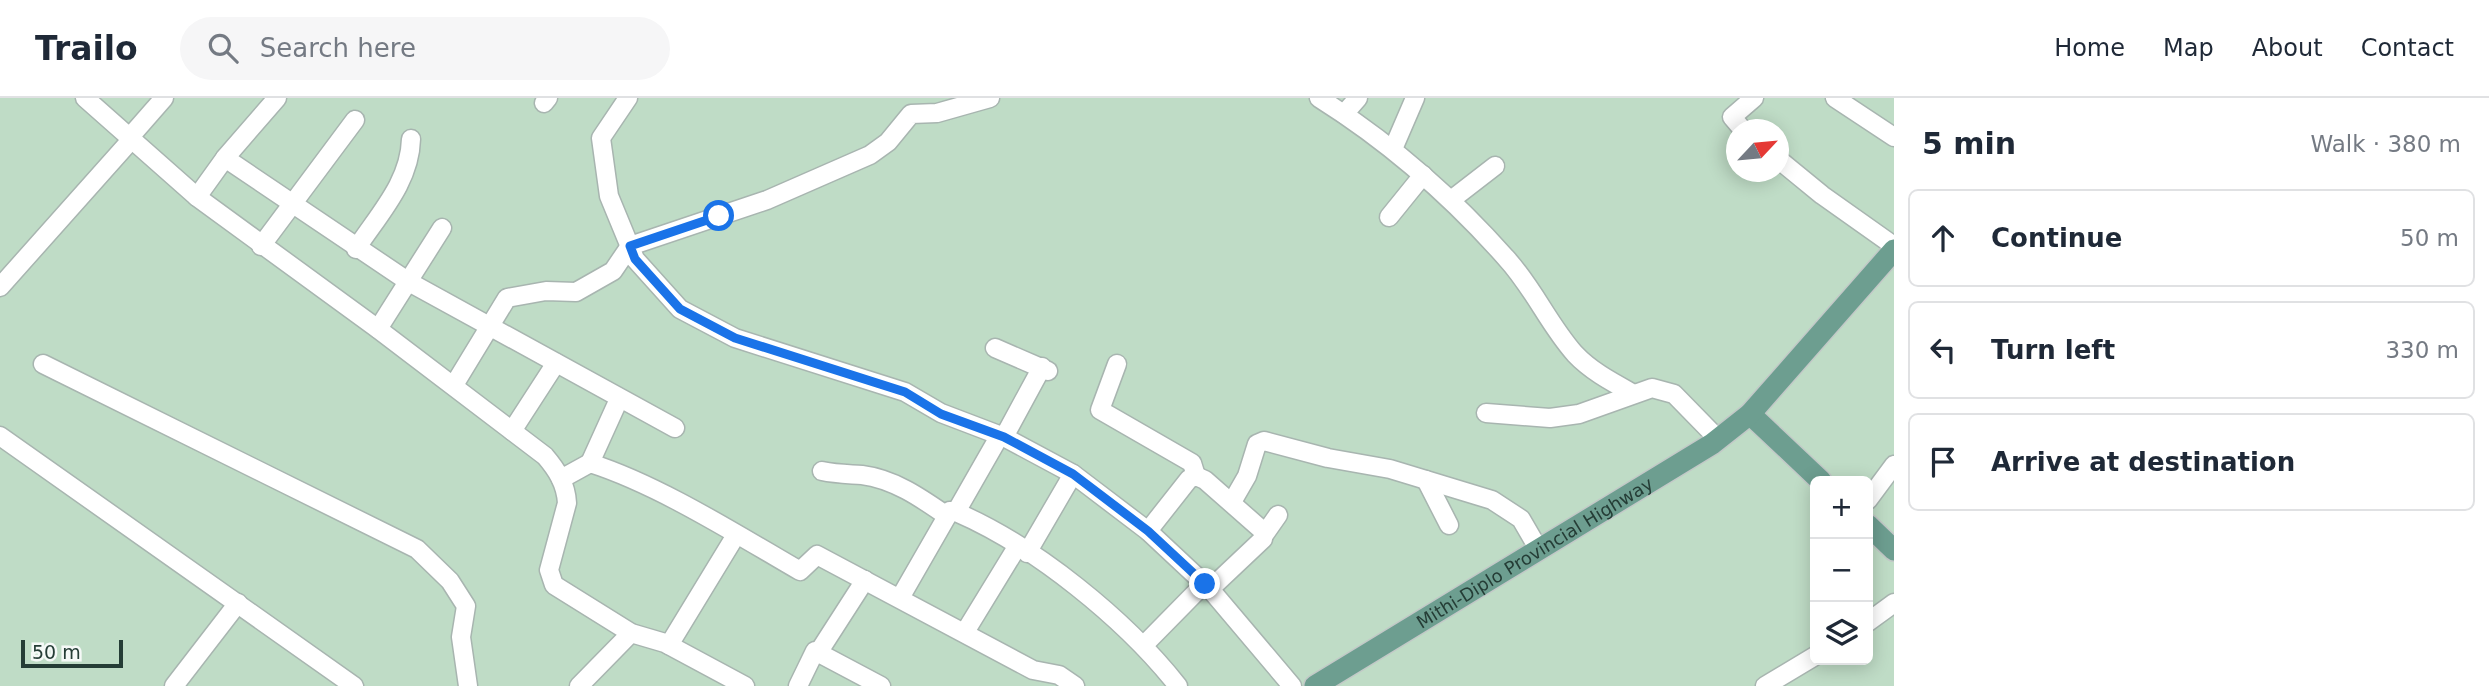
<!DOCTYPE html>
<html lang="en">
<head>
<meta charset="utf-8">
<style>
  :root { --surface:#fff; --page:#f6f6f7; --text:#1f2937; --muted:#747a83; --line:#e0e1e3 }
  body { margin:0; font-family:"DejaVu Sans",sans-serif; background:var(--page); color:var(--text) }
  .controls { position:absolute; right:21px; bottom:21px; display:grid; overflow:hidden; border-radius:10px; box-shadow:0 4px 18px #0003 }
  .controls button { width:63px; height:63px; display:grid; place-items:center; padding:0; border:0; border-bottom:2px solid var(--line); background:var(--surface); color:var(--text); font:35px sans-serif }
  .compass { position:absolute; left:1726px; top:21px; width:63px; height:63px; border-radius:50%; background:var(--surface); box-shadow:0 4px 18px #0003; rotate:64deg }
  .scale { position:absolute; left:21px; bottom:18px; width:102px; box-sizing:border-box; padding-left:7px; border:4px solid #253d36; border-top:0; font-size:19px; line-height:24px; white-space:nowrap; color:#253d36; -webkit-text-stroke:5px #f5f9f7; paint-order:stroke }
  .stop { position:absolute; width:21px; height:21px; margin:-16px; border:5px solid #1a73e8; border-radius:50%; background:#fff }
  .stop.end { background:#1a73e8; border-color:#fff; box-shadow:0 2px 7px #0008 }
  .list { margin:0; padding:0; list-style:none }
  h2 { display:flex; justify-content:space-between; align-items:center; height:91px; margin:0; padding:0 28px; font-size:30px }
  h2 small { font-size:23px; font-weight:400; color:var(--muted) }
  .list li { display:grid; grid-template-columns:46px 1fr auto; gap:21px; align-items:center; box-sizing:border-box; height:98px; margin:0 14px 14px; padding:0 14px; border:2px solid var(--line); border-radius:10px }
  .list b { display:block; font-size:26px; white-space:nowrap }
  .list em { font-size:23px; font-style:normal; color:var(--muted) }
  .icon { flex:none; width:38px; height:38px; fill:none; stroke:currentColor; stroke-width:2; stroke-linecap:round; stroke-linejoin:round }
  .map { position:relative; flex:none; width:1894px; height:588px; overflow:hidden }
  header { display:flex; align-items:center; gap:42px; box-sizing:border-box; height:98px; padding:0 35px; background:var(--surface); border-bottom:2px solid var(--line) }
  header strong { font-size:33px }
  nav { display:flex; gap:38px; margin-inline-start:auto; font-size:24px }
  .search { width:490px; height:63px; background:var(--page); display:flex; align-items:center; gap:18px; box-sizing:border-box; padding:0 24px; border-radius:38px; color:var(--muted); font-size:26px }
  main { display:flex }
  aside { flex:1; background:var(--surface) }
  .map>svg:first-child { display:block }
</style>
</head>
<body>
<header>
<strong>Trailo</strong>
<div class="search"><svg class="icon" aria-label="search" viewBox="0 0 24 24"><circle cx="10" cy="10" r="6"/><path d="M15 15l6 6"/></svg>Search here</div>
<nav><a>Home</a><a>Map</a><a>About</a><a>Contact</a></nav>
</header>
<main>
<div class="map">
<svg width="1894" height="588" viewBox="0 0 1894 588">
  <rect width="100%" height="100%" fill="#e5ede9"/>
  <path fill="#bfdcc6" fill-rule="evenodd" d="M0,0H1894V588H0ZM1736,32H1778V74H1736ZM1815,383H1868V562H1815Z"/>
  <g fill="none" stroke-linecap="round" stroke-linejoin="round">
    <g stroke="#a8b5b0" stroke-width="21">
      <g id="minor">
        <path d="M85,0L197,99L378,231L545,358C557,372 566,386 567,405L549,472L554,487L631,535L665,545L745,588"/>
        <polyline points="628,0 601,40 609,98 635,161 680,211 735,240 905,294 941,315 1004,339 1073,376 1148,433 1210,491 1292,588"/>
        <path d="M1319,0C1389,44 1451,98 1506,160C1533,189 1549,227 1575,256C1591,273 1612,284 1632,295"/>
        <polyline points="1835,0 1894,39"/>
        <polyline points="544,5 548,0"/>
        <polyline points="1344,16 1358,0"/>
        <polyline points="1743,32 1732,19 1754,0"/>
        <polyline points="129,40 164,0"/>
        <polyline points="1393,51 1415,0"/>
        <polyline points="225,60 409,184 675,330"/>
        <polyline points="1778,61 1822,97 1894,148"/>
        <polyline points="197,99 225,60 277,0"/>
        <polyline points="1451,102 1495,68"/>
        <polyline points="1389,119 1423,77"/>
        <polyline points="261,148 355,22"/>
        <path d="M356,151C379,116 410,84 411,41"/>
        <polyline points="0,189 131,42"/>
        <polyline points="378,231 442,130"/>
        <polyline points="995,250 1048,273"/>
        <polyline points="43,266 417,451 450,483 466,508 461,539 468,588"/>
        <polyline points="1117,266 1100,312 1192,365 1196,378"/>
        <polyline points="454,287 507,200 546,193 576,194 613,173 630,148 767,102 870,57 888,44 911,16 937,15 990,0"/>
        <polyline points="1486,315 1550,320 1579,316 1652,290 1674,296 1718,341"/>
        <polyline points="512,333 556,265"/>
        <polyline points="0,338 354,588"/>
        <polyline points="1004,339 1042,269"/>
        <polyline points="590,365 619,301"/>
        <path d="M822,373C836,376 848,376 862,377C894,381 921,400 947,418"/>
        <path d="M561,381L590,365C659,387 736,436 800,473L817,457L1033,572L1059,577L1075,588"/>
        <polyline points="1426,382 1449,427"/>
        <polyline points="1868,402 1894,367"/>
        <polyline points="1232,404 1247,378 1257,346 1264,343 1328,360 1390,371 1492,402 1521,421 1539,452"/>
        <polyline points="956,414 1000,337"/>
        <polyline points="1148,433 1189,381 1196,378 1205,382 1263,433 1263,441 1210,491"/>
        <polyline points="1264,437 1278,417"/>
        <polyline points="1027,455 1073,376"/>
        <path d="M900,500L950,413L956,414C1035,448 1125,521 1178,588"/>
        <polyline points="1868,524 1894,505"/>
        <polyline points="965,534 1017,449"/>
        <polyline points="669,547 736,437"/>
        <polyline points="1144,547 1204,486"/>
        <polyline points="818,555 865,482"/>
        <polyline points="174,588 238,505"/>
        <polyline points="579,588 631,535"/>
        <polyline points="798,588 815,553 881,588"/>
        <polyline points="1765,588 1815,558"/>
      </g>
    </g>
    <g stroke="#c2c9c7" stroke-width="24">
      <g id="major">
        <polyline points="1750,316 1821,383"/>
        <polyline points="1868,427 1894,452"/>
        <path id="s1" d="M1315,588L1712,346L1750,316L1894,152"/>
      </g>
    </g>
    <use href="#minor" stroke="#fff" stroke-width="18"/>
    <use href="#major" stroke="#6d9e90" stroke-width="21"/>
  </g>
  <g fill="none" stroke-linecap="round" stroke-linejoin="round">
    <polyline stroke="#1a73e8" stroke-width="9" points="719,118 630,148 635,161 680,211 735,240 905,294 941,316 1004,339 1073,376 1148,433 1205,486"/>
  </g>
  <g text-anchor="middle" dominant-baseline="central" stroke-width="5" stroke-linejoin="round" paint-order="stroke">
    <g font-size="18" fill="#253d36" stroke="#f5f9f7">
      <text stroke="none"><textPath href="#s1" startOffset="257">Mithi-Diplo Provincial Highway</textPath></text>
    </g>
  </g>
</svg>
<div class="controls">
<button>+</button>
<button>−</button>
<button><svg class="icon" aria-label="layers" viewBox="0 0 24 24"><path d="M12 4l9 5-9 5-9-5zM3 14l9 5 9-5"/></svg></button>
</div>
<svg class="compass" viewBox="-18 -18 36 36"><path d="M0-13l5 13h-10z" fill="#e53935"/><path d="M0 13l5-13h-10z" fill="#747a83"/></svg>
<div class="scale">50 m</div>
<div class="stop" style="left:719px;top:118px"></div>
<div class="stop end" style="left:1205px;top:486px"></div>
</div>
<aside>
<h2>5 min<small>Walk · 380 m</small></h2>
<ul class="list">
<li><svg class="icon" aria-label="ahead" viewBox="0 0 24 24"><path d="M12 20V5M6 11l6-6 6 6"/></svg><div><b>Continue</b></div><em>50 m</em></li>
<li><svg class="icon" aria-label="left" viewBox="0 0 24 24"><path d="M17 20v-9H6M10 6l-5 5 5 5"/></svg><div><b>Turn left</b></div><em>330 m</em></li>
<li><svg class="icon" aria-label="arrive" viewBox="0 0 24 24"><path d="M6 21V4h12l-3 4 3 4H6"/></svg><div><b>Arrive at destination</b></div></li>
</ul>
</aside>
</main>
</body>
</html>
